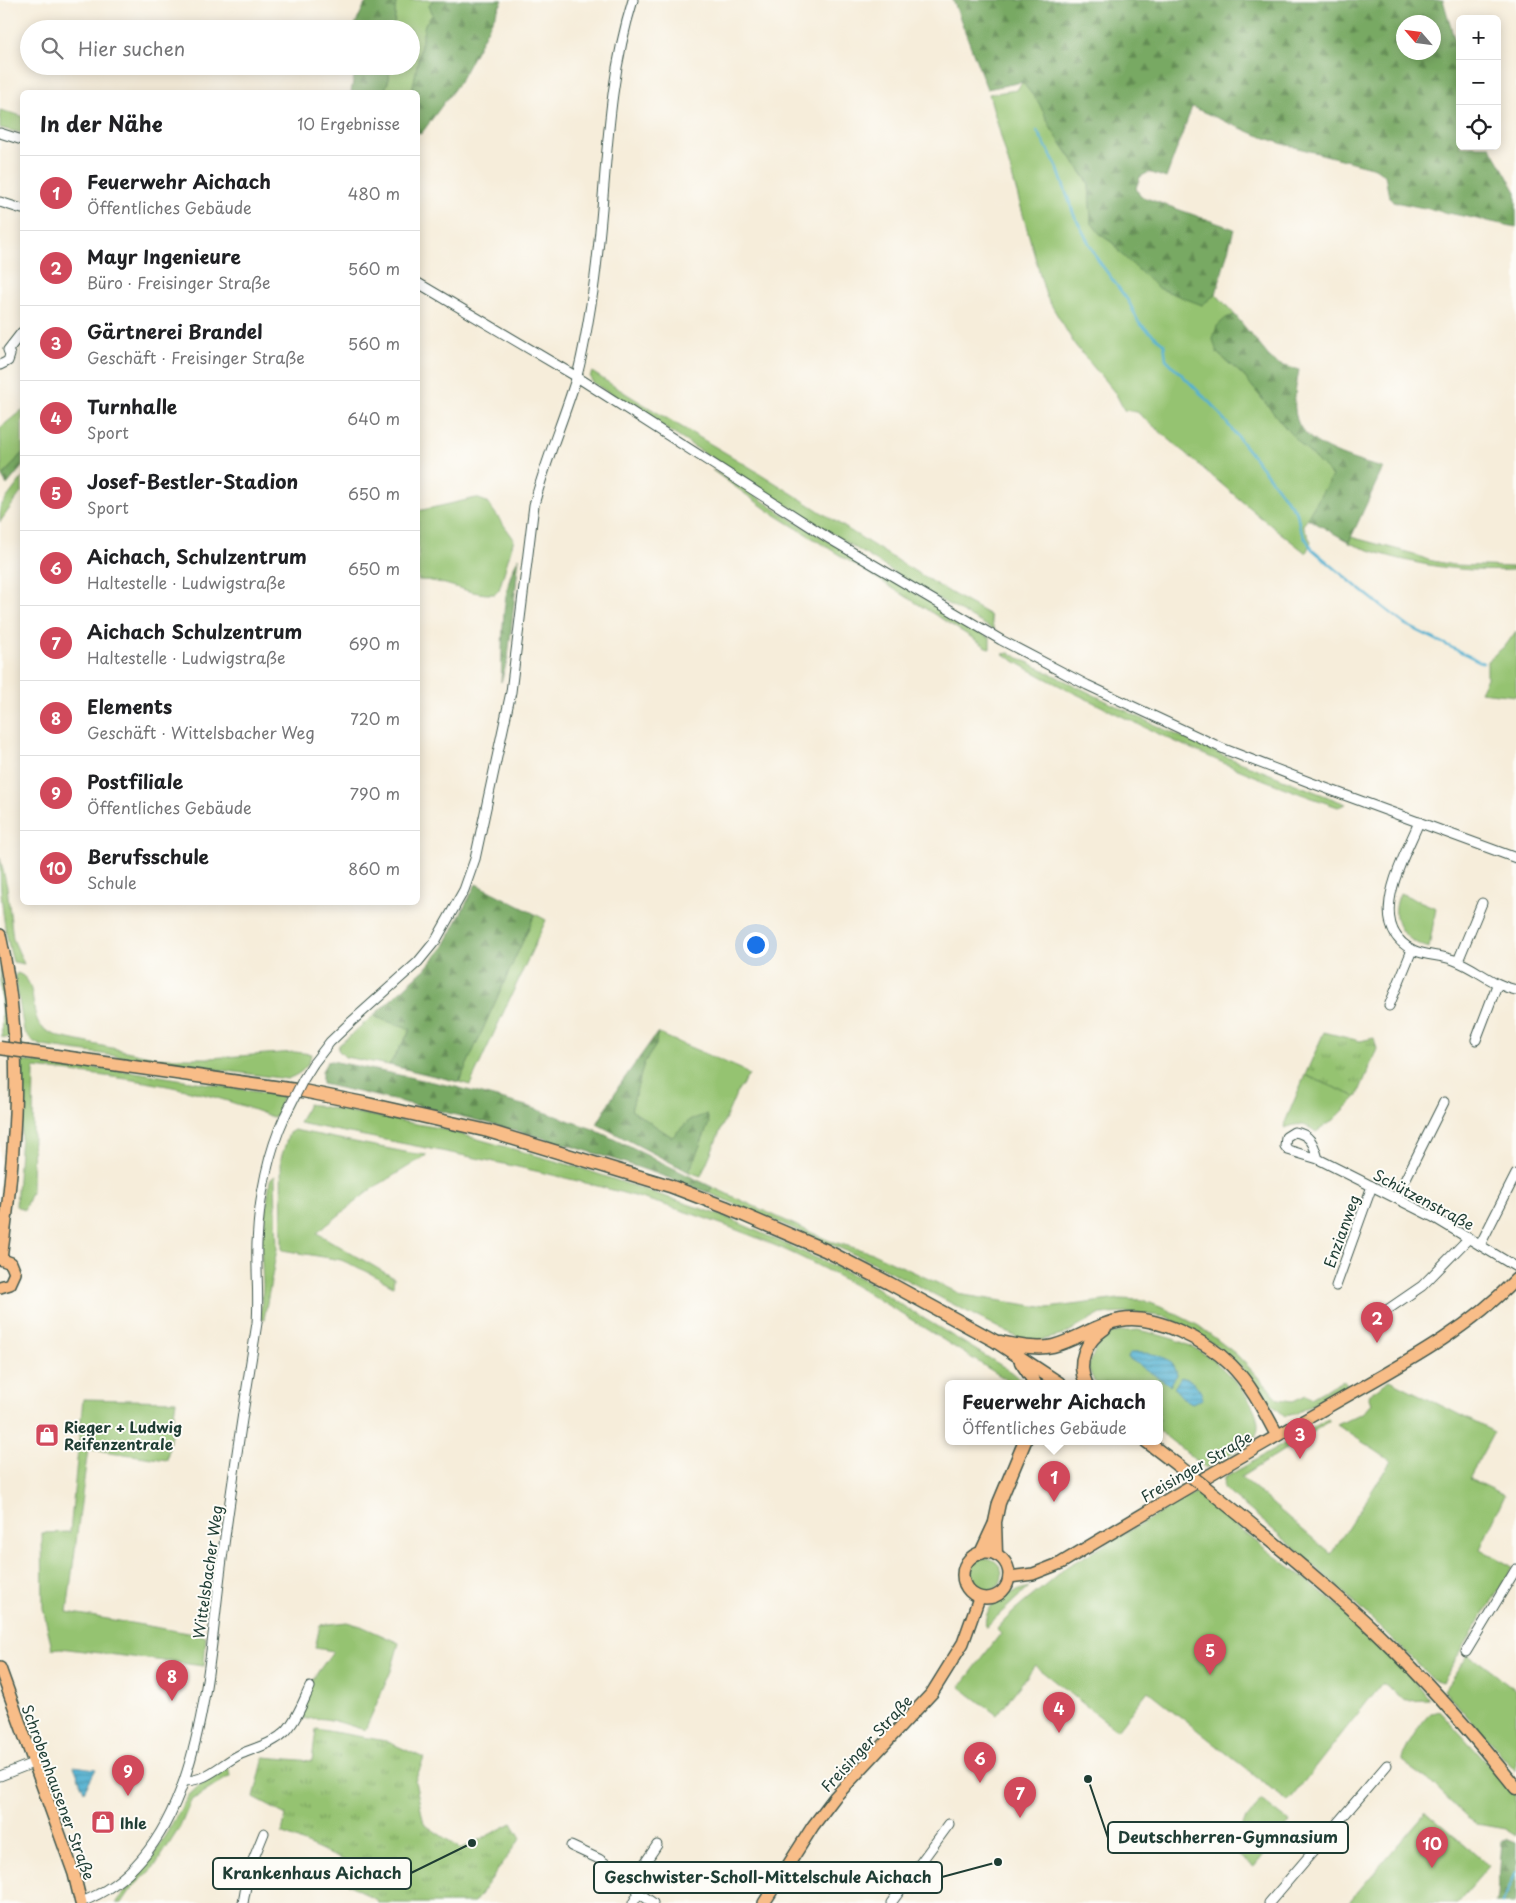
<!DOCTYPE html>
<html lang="de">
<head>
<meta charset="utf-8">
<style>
  :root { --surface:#fff; --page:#f2f2f2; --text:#202124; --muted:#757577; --line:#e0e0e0; --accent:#d1495b }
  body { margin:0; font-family:"Playpen Sans",sans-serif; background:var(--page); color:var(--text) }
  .controls { position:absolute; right:15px; top:15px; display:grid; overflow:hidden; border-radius:8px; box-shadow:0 2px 12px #0003 }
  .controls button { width:45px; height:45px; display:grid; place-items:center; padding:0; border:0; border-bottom:1px solid var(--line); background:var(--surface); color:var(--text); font:25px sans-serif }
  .compass { position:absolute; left:1396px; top:15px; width:45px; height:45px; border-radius:50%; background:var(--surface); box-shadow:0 2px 12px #0003; rotate:298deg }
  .you { position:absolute; left:755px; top:944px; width:18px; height:18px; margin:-12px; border:4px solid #fff; border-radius:50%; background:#1a73e8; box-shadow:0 0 0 8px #1a73e833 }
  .badge { display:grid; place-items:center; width:32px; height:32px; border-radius:50%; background:var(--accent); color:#fff; font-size:16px; font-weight:700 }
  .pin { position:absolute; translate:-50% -41px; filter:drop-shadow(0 1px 2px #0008) }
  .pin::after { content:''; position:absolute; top:26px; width:18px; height:15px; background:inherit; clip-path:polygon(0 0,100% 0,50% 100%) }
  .popup { position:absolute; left:945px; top:1380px; width:218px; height:65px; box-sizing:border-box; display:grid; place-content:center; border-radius:8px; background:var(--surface); filter:drop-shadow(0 1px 4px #0005); font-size:16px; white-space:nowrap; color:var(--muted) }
  .popup b { font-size:19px; color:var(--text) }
  .popup::after { content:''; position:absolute; left:50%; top:100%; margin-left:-10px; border:10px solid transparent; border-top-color:var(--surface) }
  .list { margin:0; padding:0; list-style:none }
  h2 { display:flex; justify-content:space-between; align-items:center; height:65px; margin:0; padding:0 20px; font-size:21px }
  h2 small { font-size:16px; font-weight:400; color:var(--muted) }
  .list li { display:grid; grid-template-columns:32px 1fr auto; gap:15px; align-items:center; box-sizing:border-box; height:75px; padding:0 20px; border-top:1px solid var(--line) }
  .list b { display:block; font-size:19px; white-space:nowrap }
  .list p { margin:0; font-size:16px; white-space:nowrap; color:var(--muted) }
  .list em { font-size:16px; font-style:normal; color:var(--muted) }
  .icon { flex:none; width:28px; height:28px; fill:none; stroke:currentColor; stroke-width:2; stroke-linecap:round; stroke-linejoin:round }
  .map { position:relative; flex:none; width:1516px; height:1903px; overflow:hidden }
  .search { position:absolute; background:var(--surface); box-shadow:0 2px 12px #0003; left:20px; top:20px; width:400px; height:55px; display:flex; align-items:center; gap:12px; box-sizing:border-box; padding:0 18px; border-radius:28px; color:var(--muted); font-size:19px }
  .panel { position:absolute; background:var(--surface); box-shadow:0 2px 12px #0003; left:20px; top:90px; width:400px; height:815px; border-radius:8px }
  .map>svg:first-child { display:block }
</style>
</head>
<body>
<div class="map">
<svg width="1516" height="1903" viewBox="0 0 1516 1903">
  <defs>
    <pattern id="forest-firs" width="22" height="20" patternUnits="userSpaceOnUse" patternTransform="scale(1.25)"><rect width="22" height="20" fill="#78a963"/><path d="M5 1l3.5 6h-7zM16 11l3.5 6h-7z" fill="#628b52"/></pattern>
    <pattern id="park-tufts" width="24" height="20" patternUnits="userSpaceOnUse" patternTransform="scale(1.25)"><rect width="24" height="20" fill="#95c371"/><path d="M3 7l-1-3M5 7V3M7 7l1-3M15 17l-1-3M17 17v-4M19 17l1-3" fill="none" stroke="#79a05e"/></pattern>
    <pattern id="water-rules" width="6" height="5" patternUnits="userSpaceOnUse" patternTransform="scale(1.25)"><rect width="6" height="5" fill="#53b1d1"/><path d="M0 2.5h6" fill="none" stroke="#4491aa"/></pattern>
  </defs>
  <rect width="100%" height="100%" fill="#fdfcf7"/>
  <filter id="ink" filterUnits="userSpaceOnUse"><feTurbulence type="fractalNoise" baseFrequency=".02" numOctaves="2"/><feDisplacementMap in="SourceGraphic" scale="10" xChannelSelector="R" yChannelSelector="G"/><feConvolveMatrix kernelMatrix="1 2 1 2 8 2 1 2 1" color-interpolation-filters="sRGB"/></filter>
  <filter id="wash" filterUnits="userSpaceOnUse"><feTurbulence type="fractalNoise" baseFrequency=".0096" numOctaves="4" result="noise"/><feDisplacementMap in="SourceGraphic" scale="20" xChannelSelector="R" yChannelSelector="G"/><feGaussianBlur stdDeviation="1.12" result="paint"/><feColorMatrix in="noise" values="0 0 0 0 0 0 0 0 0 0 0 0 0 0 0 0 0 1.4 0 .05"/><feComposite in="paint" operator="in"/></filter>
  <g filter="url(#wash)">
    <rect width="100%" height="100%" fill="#f6edda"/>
    <g fill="#95c371" stroke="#5a8052">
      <polygon points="396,0 433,0 429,6 433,14 425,24 412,92 384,92 389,79 390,66 411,66 411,29 394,29"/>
      <polygon points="1022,82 1039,103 1052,130 1089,184 1091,222 1101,235 1113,243 1120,253 1202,305 1216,294 1235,315 1226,318 1217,353 1243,375 1289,432 1333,476 1303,525 1311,542 1306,553 1259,516 1137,412 1124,410 1116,394 1075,345 1046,296 989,94 1017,90"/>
      <polygon points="0,110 22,116 22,133 0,128"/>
      <path d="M592,372C647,408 705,440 761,474C838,522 911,572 990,615L994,630L919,588L593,383L590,377Z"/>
      <polygon points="22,410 22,453 2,477 0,428"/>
      <polygon points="712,470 734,481 775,509 990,638 990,649 769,511"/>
      <polygon points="22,478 22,491 0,522 0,507"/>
      <path d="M476,498L487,502L514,539L499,590L495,594C469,596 444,579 418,580V511Z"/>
      <path d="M1351,537L1414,554L1428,560L1453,565L1513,567V570C1456,573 1402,563 1349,543Z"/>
      <polygon points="1516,631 1516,696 1480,692 1487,678 1487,661 1506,645"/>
      <path d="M1009,653L1155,725L1222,755L1346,804L1338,807C1263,782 1189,749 1117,714C1079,695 1039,677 1003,654Z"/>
      <path d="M0,858L7,887L13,939L24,964L13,962C3,928 0,893 0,858Z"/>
      <path d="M1400,893L1436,908L1429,948C1402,940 1388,921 1400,893Z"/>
      <polygon points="535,914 546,920 470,1085 459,1082"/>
      <polygon points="0,963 11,1038 2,1037"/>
      <path d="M17,973C38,979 29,1010 40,1025C45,1031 53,1034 60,1037L159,1058H210L295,1052L311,1054C310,1068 298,1075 287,1079L42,1046L32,1041L24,1031L15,976Z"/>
      <polygon points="373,1016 411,1029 389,1065 345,1057 338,1050 339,1045"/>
      <polygon points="657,1033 741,1069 749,1075 736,1094 701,1176 689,1172 709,1123 690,1120 672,1137 631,1110 644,1063 656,1045"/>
      <path d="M22,1061L135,1072L283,1096L275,1118C195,1085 120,1077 34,1068L32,1190L24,1210L16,1206L21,1136Z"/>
      <path d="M1305,1075L1357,1097L1334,1120L1316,1132C1304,1123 1298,1123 1285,1128L1286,1120Z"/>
      <path d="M308,1104L439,1128L580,1168L726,1217L867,1281L895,1301L1012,1372L1025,1383H1009L1004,1378C930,1333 860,1283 781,1248C628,1181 461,1156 299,1123Z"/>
      <polygon points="294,1130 410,1153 427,1155 370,1190 317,1233 394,1278 393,1286 366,1271 341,1260 282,1250 281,1158 289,1133"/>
      <polygon points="275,1176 277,1249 264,1319 260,1319 263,1285 261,1246 270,1180"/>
      <polygon points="712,1187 830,1241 873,1253 963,1295 1048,1308 1119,1299 1143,1300 1168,1310 1199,1326 1236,1354 1279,1399 1293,1401 1306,1395 1311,1398 1343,1380 1347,1386 1295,1414 1285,1416 1270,1403 1241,1367 1216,1345 1167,1317 1136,1313 1101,1314 1063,1335 1038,1341 1020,1339 870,1261 709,1193"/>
      <path d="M1138,1330C1161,1335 1186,1341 1206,1355C1226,1369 1275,1416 1252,1441L1206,1468L1159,1431V1383H1095L1088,1368C1100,1336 1103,1332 1138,1330Z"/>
      <path d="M1390,1380L1494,1432L1469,1478L1505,1495L1480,1549L1513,1567L1442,1682L1432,1679C1366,1611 1297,1548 1223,1488L1224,1478L1328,1419L1330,1421L1241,1477L1331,1554L1391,1461L1337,1425L1364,1412L1371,1404L1368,1395Z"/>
      <polygon points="83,1399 176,1401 167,1460 88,1449 67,1612 206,1636 204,1666 60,1648 52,1649 43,1608 42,1533 70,1532"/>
      <path d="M1197,1492C1212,1503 1225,1517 1240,1529C1306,1581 1380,1630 1429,1700L1405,1701L1382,1683L1288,1802L1148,1691L1117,1730L1035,1666L997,1715L960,1687L1001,1633L997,1629C1017,1605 1044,1589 1066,1567Z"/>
      <circle cx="985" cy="1575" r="17"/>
      <path d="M1029,1587L988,1625L986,1628C981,1603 1010,1592 1029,1587Z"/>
      <path d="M347,1622L361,1626L399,1643L391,1671L365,1730C339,1723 325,1714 297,1721L310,1683L333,1651L315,1648L320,1625Z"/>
      <polygon points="1469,1654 1516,1690 1516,1771 1444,1690"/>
      <path d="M1439,1710L1516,1795V1836L1505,1829L1477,1824L1466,1817L1431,1783L1402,1762C1401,1752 1423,1719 1431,1713C1433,1711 1436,1711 1439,1710Z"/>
      <polygon points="228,1765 230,1776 191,1801 180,1827 155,1866 132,1888 122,1903 116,1903 151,1859 189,1795 203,1782"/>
      <polygon points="1262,1800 1290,1822 1254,1867 1226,1845"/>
      <polygon points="1426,1812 1489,1866 1457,1903 1348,1903"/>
    </g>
    <g fill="url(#forest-firs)" stroke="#4c734c" fill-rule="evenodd">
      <polygon points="371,0 396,0 394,29 353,29 365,4"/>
      <polygon points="433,0 503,0 460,81 421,134 418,133 418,92 412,92 425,24 433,14 429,6"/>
      <path d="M953,0H1443L1460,59V146H1490L1516,192V227L1395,202L1389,197L1385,175L1375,168L1283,144L1252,133L1192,107L1166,178L1149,172L1140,177L1136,188L1140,196L1234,229L1216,294L1202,305L1158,288L1120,253L1113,243L1101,235L1091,222L1089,183L1052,130L1039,103L1022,82L987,89ZM1404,22H1434V52H1404Z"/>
      <polygon points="356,66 390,66 389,79 384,92 351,92"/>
      <path d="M1235,315L1271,359L1277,364L1299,370C1296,386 1292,404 1297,420C1305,447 1359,462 1383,468L1349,542L1307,518L1332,476L1289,432L1243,375L1217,353L1213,339L1217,326L1226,318Z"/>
      <polygon points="22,453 22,467 7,485 2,477"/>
      <path d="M519,558L508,658L501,682C503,648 500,584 519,558Z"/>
      <polygon points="476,884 535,914 459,1082 389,1065 411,1030 373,1016 425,969 444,946"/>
      <polygon points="657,1033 656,1045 644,1063 631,1110 672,1137 690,1120 707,1114 709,1123 689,1172 597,1124 619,1086"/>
      <path d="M332,1061L456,1087L530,1107L593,1129L712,1187L709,1193C583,1144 454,1113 322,1084V1071L327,1062Z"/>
      <polygon points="1506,1839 1516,1843 1516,1899 1515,1903 1494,1903 1498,1896 1502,1840"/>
    </g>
    <g fill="url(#park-tufts)" stroke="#5a8052">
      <polygon points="1324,1032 1360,1041 1374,1038 1377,1049 1357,1097 1305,1075"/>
      <polygon points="316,1729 386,1741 424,1758 415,1781 424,1824 461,1849 512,1823 521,1838 474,1903 377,1903 378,1901 348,1884 354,1865 282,1833 286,1815 254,1798 264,1757 312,1761"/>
    </g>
    <g fill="url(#water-rules)" stroke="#397782">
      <path d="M1130,1353C1149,1352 1174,1354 1177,1375L1170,1385L1128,1358Z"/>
      <path d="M1181,1377C1192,1380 1201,1387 1203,1399L1192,1403L1183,1398L1174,1388Z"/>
      <polygon points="74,1766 96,1769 84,1791"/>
    </g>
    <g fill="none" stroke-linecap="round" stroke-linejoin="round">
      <g stroke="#53b1d1" stroke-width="2.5">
        <polyline points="1037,131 1056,164 1074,215 1098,260 1129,302 1139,323 1164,344 1166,359 1216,409 1297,513 1300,529 1312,549 1357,587 1406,625 1483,663"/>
        <polyline points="1502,1903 1516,1873"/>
      </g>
    </g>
  </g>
  <g filter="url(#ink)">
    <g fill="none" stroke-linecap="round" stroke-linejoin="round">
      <g stroke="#3f574d" stroke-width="11">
        <g id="minor">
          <polyline points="0,133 22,140"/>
          <polyline points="0,202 22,209"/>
          <polyline points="418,283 577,377 830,539 1001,640 1087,685 1224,749 1309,782 1516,858"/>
          <polyline points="0,365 8,361 10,355 8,350 22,332"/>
          <path d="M1419,822C1405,857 1363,925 1413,950C1426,956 1441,955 1454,960C1476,968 1492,985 1516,990"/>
          <polyline points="1458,961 1482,903"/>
          <polyline points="1389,1006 1412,950"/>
          <polyline points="1476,1040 1497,985"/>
          <path d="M313,1064L330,1042L351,1022L418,962L436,940L464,890L475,859L511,692L534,505C545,462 563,421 576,379C583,355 587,329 591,304C608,203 602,99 633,0"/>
          <path d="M1318,1159C1314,1144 1310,1134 1294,1132L1286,1137L1285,1146L1288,1150L1318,1159L1433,1217L1516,1267"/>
          <polyline points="1396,1198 1444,1102"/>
          <polyline points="1480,1245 1516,1174"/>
          <polyline points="1336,1286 1372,1186"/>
          <polyline points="1387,1310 1422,1286 1469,1238"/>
          <polyline points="1466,1652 1516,1569"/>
          <polyline points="0,1776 33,1763"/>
          <path d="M185,1781C207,1781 222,1763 241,1754C257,1747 273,1744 286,1731C297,1719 303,1702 310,1687"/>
          <polyline points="571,1846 599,1859 632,1882 639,1893 653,1903"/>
          <polyline points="632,1882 657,1845"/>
          <path d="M81,1902C206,1855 207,1663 223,1552C233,1475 245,1399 257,1323C259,1296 256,1270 257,1243C259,1200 267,1155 285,1116"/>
          <polyline points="243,1903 249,1870 264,1833"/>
          <polyline points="633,1903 639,1893"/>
          <polyline points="891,1903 949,1824"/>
          <polyline points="1269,1903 1387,1765"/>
        </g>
      </g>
      <g stroke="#3f574d" stroke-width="14">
        <g id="major">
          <path d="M0,935C25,1043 16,1150 1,1259"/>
          <polyline points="0,1259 11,1263 15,1273 10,1284 0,1287"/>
          <circle cx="986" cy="1575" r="23"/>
          <path d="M1009,1577L1033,1574L1061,1563C1146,1512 1232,1461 1319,1412C1387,1372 1461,1337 1516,1279"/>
          <polyline points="0,1668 74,1874 81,1903"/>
          <polyline points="764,1903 813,1826 835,1797 932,1693 963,1643 979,1598"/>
        </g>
      </g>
      <g stroke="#3f574d" stroke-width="15">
        <g id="highway">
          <polyline points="28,1052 303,1091 363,1103 488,1131 670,1186 725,1207 825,1250 889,1283 995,1341 1059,1383"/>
          <path d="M1000,1342C1017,1345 1036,1350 1053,1346C1077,1340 1096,1324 1121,1320C1155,1314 1207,1341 1231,1365C1251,1385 1264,1411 1277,1435"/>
          <polyline points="1021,1362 1035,1383"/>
          <path d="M1086,1383C1076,1362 1086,1341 1105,1328"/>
          <polyline points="1146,1441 1176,1464"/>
          <path d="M1215,1495C1270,1539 1325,1584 1377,1633C1427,1681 1473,1734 1516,1788"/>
          <polyline points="981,1553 994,1525"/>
          <polyline points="996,1554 995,1522 999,1503 1025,1441"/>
        </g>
      </g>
      <use href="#minor" stroke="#fff" stroke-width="9"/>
      <use href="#major" stroke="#f8bd88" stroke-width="11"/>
      <use href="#highway" stroke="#f8bd88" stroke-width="12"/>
      <g stroke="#3f574d" stroke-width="11" stroke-linecap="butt">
        <polyline id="minor-bridge" points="285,1116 303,1080 313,1064"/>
      </g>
      <g stroke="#3f574d" stroke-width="15" stroke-linecap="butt">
        <g id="highway-bridge">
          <polyline points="0,1048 28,1052"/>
          <polyline points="1176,1464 1215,1495"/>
        </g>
      </g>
      <use href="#minor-bridge" stroke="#fff" stroke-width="9"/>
      <use href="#highway-bridge" stroke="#f8bd88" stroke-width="12"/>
    </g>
  </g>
  <defs>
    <g id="shop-square" transform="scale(1.25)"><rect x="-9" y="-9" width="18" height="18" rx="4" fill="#d1495b" stroke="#fdfcf7"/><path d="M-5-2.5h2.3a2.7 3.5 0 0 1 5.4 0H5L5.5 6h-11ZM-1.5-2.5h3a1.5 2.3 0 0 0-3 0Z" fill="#fff"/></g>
  </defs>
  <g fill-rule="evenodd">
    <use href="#shop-square" x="47" y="1435"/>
    <use href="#shop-square" x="103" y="1822"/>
  </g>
  <g text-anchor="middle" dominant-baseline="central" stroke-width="4" stroke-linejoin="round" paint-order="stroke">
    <g font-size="15" fill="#1f3d34" stroke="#fdfcf7">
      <text transform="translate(1424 1199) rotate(28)">Schützenstraße</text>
      <text transform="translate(1341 1231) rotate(-70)">Enzianweg</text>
      <text transform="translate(1196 1466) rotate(-30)">Freisinger Straße</text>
      <text transform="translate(207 1572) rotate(-82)">Wittelsbacher Weg</text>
      <text transform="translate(866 1743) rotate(-47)">Freisinger Straße</text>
      <text transform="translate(59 1792) rotate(70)">Schrobenhausener Straße</text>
    </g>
    <g font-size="15" font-weight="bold" fill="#1f3d34" stroke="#fdfcf7" text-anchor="start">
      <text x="64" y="1426">Rieger + Ludwig<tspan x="64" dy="17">Reifenzentrale</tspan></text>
      <text x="120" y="1822">Ihle</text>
    </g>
  </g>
  <path fill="none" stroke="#1f3d34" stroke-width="2" d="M1088 1779L1108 1838M472 1843L411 1873M998 1862L942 1877"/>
  <g fill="#1f3d34" stroke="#fdfcf7" stroke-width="2">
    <circle cx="1088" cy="1779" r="5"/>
    <circle cx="472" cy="1843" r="5"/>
    <circle cx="998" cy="1862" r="5"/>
  </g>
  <g fill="#fdfcf7" stroke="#1f3d34" stroke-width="2">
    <rect x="1108" y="1822" width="240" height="31" rx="5"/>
    <rect x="213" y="1858" width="198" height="31" rx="5"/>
    <rect x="594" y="1862" width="348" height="31" rx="5"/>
  </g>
  <g font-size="16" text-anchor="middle" font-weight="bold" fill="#1f3d34">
    <text x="1228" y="1843">Deutschherren-Gymnasium</text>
    <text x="312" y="1879">Krankenhaus Aichach</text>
    <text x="768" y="1883">Geschwister-Scholl-Mittelschule Aichach</text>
  </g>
</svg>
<div class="controls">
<button>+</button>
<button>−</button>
<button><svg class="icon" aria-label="locate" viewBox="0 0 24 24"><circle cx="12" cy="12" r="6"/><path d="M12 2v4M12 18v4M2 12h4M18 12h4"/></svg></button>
</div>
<svg class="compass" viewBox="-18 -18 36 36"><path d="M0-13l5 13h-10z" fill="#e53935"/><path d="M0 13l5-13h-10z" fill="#757577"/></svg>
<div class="you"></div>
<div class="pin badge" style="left:1054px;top:1502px">1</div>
<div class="popup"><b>Feuerwehr Aichach</b>Öffentliches Gebäude</div>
<div class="pin badge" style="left:1377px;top:1343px">2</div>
<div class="pin badge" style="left:1300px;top:1459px">3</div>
<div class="pin badge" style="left:1059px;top:1733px">4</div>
<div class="pin badge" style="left:1210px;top:1675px">5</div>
<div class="pin badge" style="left:980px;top:1783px">6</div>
<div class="pin badge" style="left:1020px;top:1818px">7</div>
<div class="pin badge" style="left:172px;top:1701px">8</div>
<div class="pin badge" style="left:128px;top:1796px">9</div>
<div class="pin badge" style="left:1432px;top:1868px">10</div>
<div class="search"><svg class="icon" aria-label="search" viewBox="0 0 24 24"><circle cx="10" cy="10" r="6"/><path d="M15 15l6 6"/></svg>Hier suchen</div>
<section class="panel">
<h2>In der Nähe<small>10 Ergebnisse</small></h2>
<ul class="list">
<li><span class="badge">1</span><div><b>Feuerwehr Aichach</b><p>Öffentliches Gebäude</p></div><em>480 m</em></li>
<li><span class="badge">2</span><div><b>Mayr Ingenieure</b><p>Büro · Freisinger Straße</p></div><em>560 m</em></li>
<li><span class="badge">3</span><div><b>Gärtnerei Brandel</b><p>Geschäft · Freisinger Straße</p></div><em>560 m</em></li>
<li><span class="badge">4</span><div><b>Turnhalle</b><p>Sport</p></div><em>640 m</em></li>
<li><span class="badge">5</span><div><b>Josef-Bestler-Stadion</b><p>Sport</p></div><em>650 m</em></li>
<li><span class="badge">6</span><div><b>Aichach, Schulzentrum</b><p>Haltestelle · Ludwigstraße</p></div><em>650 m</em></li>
<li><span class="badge">7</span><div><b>Aichach Schulzentrum</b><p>Haltestelle · Ludwigstraße</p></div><em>690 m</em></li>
<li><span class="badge">8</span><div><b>Elements</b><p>Geschäft · Wittelsbacher Weg</p></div><em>720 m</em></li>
<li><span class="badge">9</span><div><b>Postfiliale</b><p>Öffentliches Gebäude</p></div><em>790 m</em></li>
<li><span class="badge">10</span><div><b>Berufsschule</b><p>Schule</p></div><em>860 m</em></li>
</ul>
</section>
</div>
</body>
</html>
